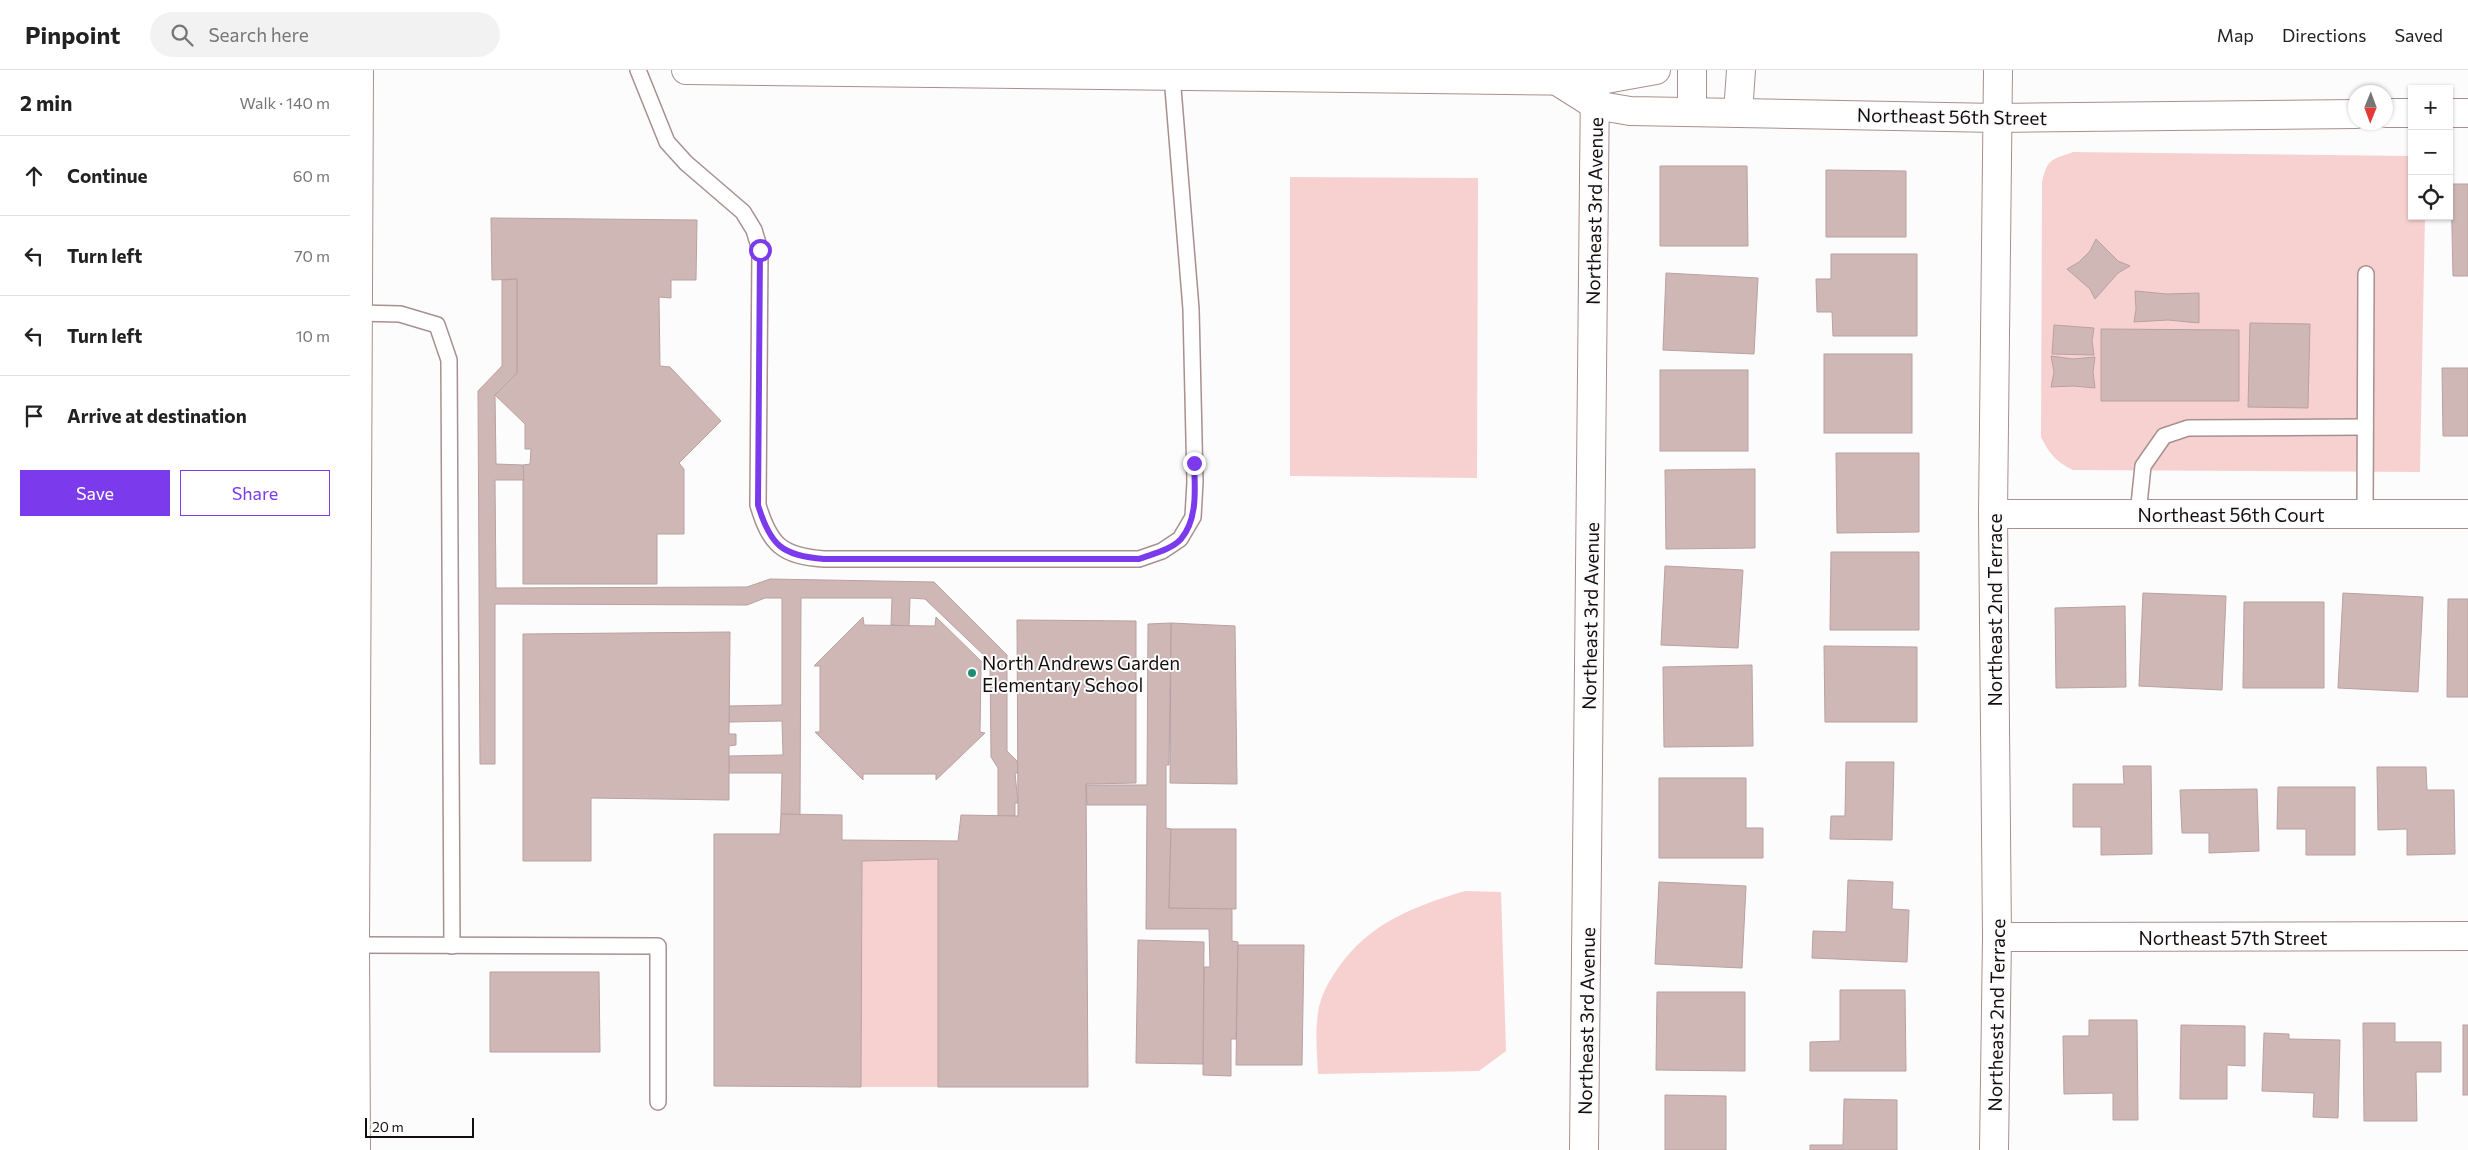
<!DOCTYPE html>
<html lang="en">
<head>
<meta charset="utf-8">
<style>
  :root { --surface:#fff; --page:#f2f2f2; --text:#222; --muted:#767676; --line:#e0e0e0; --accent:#7c3aed }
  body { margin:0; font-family:Commissioner,sans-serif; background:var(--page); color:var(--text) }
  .controls { position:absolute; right:15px; top:15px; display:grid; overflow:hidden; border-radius:0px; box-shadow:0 1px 4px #0004 }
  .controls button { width:45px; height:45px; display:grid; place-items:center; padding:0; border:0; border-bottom:1px solid var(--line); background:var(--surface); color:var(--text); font:25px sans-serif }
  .compass { position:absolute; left:1998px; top:15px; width:45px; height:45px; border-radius:50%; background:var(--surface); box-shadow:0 1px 4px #0004; rotate:181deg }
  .scale { position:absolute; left:15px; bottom:12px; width:109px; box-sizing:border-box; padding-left:5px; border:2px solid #150d0d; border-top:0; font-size:14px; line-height:18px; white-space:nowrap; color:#150d0d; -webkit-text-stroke:4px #fcfcfc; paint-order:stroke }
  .stop { position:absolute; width:15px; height:15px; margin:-11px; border:4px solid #7c3aed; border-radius:50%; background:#fff }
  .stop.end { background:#7c3aed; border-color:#fff; box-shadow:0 1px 5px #0008 }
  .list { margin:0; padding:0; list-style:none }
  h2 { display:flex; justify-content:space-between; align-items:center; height:65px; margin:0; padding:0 20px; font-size:21px }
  h2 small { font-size:16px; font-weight:400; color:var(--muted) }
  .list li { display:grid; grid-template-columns:32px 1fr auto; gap:15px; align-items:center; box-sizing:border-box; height:80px; padding:0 20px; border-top:1px solid var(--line) }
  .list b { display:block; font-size:19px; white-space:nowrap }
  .list em { font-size:16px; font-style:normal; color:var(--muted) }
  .actions { display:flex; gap:10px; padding:15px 20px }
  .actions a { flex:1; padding:11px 0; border:1px solid var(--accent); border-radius:0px; text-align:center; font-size:18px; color:var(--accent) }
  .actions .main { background:var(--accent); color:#fff }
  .icon { flex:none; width:28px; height:28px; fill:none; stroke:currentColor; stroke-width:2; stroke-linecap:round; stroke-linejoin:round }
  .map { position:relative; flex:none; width:2118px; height:1080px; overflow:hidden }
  header { display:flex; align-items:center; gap:30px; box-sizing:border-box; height:70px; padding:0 25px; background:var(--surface); border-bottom:1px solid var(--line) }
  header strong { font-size:24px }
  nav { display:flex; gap:28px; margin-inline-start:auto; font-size:18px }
  .search { width:350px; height:45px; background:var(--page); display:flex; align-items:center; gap:12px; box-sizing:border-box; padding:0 18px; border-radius:28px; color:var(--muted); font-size:19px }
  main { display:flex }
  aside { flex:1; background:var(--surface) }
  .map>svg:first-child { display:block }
</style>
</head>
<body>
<header>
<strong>Pinpoint</strong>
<div class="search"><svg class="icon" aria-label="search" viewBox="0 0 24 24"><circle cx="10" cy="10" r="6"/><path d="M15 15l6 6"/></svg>Search here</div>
<nav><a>Map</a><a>Directions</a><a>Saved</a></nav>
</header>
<main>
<aside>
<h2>2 min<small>Walk · 140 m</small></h2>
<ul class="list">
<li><svg class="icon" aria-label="ahead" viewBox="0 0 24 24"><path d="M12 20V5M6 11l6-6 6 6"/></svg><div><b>Continue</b></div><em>60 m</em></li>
<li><svg class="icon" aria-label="left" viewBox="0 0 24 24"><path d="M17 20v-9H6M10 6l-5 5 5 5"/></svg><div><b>Turn left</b></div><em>70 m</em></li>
<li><svg class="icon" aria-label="left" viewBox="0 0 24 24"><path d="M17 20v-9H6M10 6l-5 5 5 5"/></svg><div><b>Turn left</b></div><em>10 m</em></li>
<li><svg class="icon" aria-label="arrive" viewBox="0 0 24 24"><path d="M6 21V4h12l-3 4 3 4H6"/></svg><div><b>Arrive at destination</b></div></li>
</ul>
<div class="actions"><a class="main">Save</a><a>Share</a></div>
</aside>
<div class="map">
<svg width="2118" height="1080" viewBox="0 0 2118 1080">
  <rect width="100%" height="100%" fill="#fcfcfc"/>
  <g fill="#f7d1d0">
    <path d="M1723,82L2062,86V146H2075L2070,402L1723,400C1706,392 1699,383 1691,367L1692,112C1697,89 1701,90 1723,82Z"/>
    <polygon points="940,107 1128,108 1127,408 940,406"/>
    <polygon points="588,789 588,1017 511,1017 512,791"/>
    <path d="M1115,821L1151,822L1156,981L1129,1001L968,1004C967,984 965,962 968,943C970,926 979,911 988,898C1019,853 1065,836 1115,821Z"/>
  </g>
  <g fill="#cfb7b6" stroke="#b9a1a0">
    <polygon points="1310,96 1397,96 1398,176 1310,176"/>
    <polygon points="1476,100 1556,101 1556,167 1476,167"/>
    <polygon points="2101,114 2118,114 2118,206 2103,206"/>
    <polygon points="141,148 347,150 346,210 321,210 321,228 309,227 310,296 320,297 371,351 329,393 334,399 334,464 307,464 307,514 173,514 173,395 180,394 181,379 175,379 175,354 145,325 167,303 167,209 142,210"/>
    <polygon points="1746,169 1768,191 1780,196 1768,203 1745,229 1740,219 1717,199 1729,192 1740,181"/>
    <polygon points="1481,184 1567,184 1567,266 1483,266 1482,242 1467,242 1466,209 1481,209"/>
    <polygon points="1316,203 1408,208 1404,284 1313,280"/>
    <polygon points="167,209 167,303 145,325 146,394 173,395 174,410 145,410 146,518 397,517 420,509 584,512 657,585 657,681 668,692 668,703 665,703 668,733 665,733 665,746 648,746 648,698 641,687 640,591 575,529 560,528 559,556 541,555 542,528 451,528 450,745 431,744 432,703 379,703 379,686 433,685 432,651 379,652 379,636 432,635 432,528 415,528 397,535 145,534 145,694 130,694 128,321 152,296 152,210"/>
    <polygon points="1785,221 1817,224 1849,223 1849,253 1818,250 1784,252 1786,239"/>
    <polygon points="1900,253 1960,254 1958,338 1898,337"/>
    <polygon points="1704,255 1744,258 1742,271 1744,285 1702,284"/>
    <polygon points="1751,259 1889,260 1889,331 1751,331"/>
    <rect x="1474" y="284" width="88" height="79"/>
    <polygon points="1701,286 1723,289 1745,287 1743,302 1745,318 1723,316 1701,317 1704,302"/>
    <polygon points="2092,298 2118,298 2118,366 2093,366"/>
    <rect x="1310" y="300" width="88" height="81"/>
    <polygon points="1486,383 1569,383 1569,462 1487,463"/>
    <polygon points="1405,399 1405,478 1316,479 1315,400"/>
    <polygon points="1481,482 1569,482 1569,560 1480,560"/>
    <polygon points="1315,496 1393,500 1388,578 1311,575"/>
    <polygon points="1793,523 1876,526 1872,620 1789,616"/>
    <polygon points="1993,523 2073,527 2068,622 1988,618"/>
    <polygon points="2098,529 2118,529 2118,627 2097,627"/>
    <polygon points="1894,532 1974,532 1974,618 1893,618"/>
    <polygon points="1775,536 1776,617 1706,618 1705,538"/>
    <polygon points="513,547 514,555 585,556 586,547 636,596 631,597 630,662 635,663 586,710 586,704 513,704 513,710 465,662 470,662 470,596 464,596"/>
    <polygon points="667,550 786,551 786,713 736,714 738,1017 588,1017 588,789 512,791 511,1017 364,1016 364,764 430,764 431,744 492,745 492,770 608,771 611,745 668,746"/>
    <polygon points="821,553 885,556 887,714 820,713"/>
    <polygon points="821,553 819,695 816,695 816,758 821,759 819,838 882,838 882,871 888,872 886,969 881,969 881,1006 853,1005 854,897 860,897 859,859 796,859 797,735 737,735 736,715 797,715 798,554"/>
    <polygon points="380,562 379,664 386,664 386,675 379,676 379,730 241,728 241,791 173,791 173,564"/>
    <polygon points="1474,576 1567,577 1567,652 1475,652"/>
    <polygon points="1402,595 1403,676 1314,677 1313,597"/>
    <polygon points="1496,692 1544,692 1542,770 1480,769 1481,746 1495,746"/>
    <polygon points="1773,696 1801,696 1802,784 1751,785 1751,757 1723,757 1723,714 1774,714"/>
    <polygon points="2027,697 2076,697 2077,720 2104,720 2105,784 2057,785 2057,759 2028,760"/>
    <polygon points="1309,708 1396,708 1396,758 1413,758 1413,788 1309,788"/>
    <polygon points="1928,717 2005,717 2005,785 1956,785 1956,759 1927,759"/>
    <polygon points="1907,719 1909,781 1859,783 1859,763 1832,763 1830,720"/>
    <polygon points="821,759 886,759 886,839 819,838"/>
    <polygon points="1498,810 1543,812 1542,839 1559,840 1557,892 1462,888 1463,861 1496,862"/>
    <polygon points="1309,812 1396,816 1392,898 1305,894"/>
    <polygon points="788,870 854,872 853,994 786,993"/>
    <polygon points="888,875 954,875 952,995 886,995"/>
    <polygon points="140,902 249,902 250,982 140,982"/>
    <polygon points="1490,920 1555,920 1556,1001 1460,1001 1460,972 1490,971"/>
    <polygon points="1307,922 1395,922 1395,1001 1306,1000"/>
    <polygon points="1739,950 1787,950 1788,1050 1763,1050 1763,1023 1714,1024 1713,966 1739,966"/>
    <polygon points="2013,953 2045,953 2045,972 2091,972 2091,1002 2066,1002 2067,1051 2014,1051"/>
    <polygon points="1831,955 1895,956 1895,996 1877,995 1877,1029 1830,1029"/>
    <rect x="2113" y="955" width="5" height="70"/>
    <polygon points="1914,963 1939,964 1939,969 1990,970 1988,1048 1963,1047 1964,1023 1912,1021"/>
    <polygon points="1315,1025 1376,1026 1376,1080 1315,1080"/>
    <polygon points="1494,1029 1547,1030 1547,1080 1460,1080 1460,1075 1493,1075"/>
  </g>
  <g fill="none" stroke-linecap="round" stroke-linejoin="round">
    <g stroke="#a7908f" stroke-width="18">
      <g id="service">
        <path d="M288,0L317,72L336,93L393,142L404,160L410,180L408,435C420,475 432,486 474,489H789L812,481L830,469L843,447L845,412L841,239L822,6"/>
        <polyline points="8,243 50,244 87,255 99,290 102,876"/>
        <polyline points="1788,444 1793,396 1814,366 1838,358 2015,357"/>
        <polyline points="2015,444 2016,204"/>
        <polyline points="5,875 308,876 308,1032"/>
      </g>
    </g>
    <g stroke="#a7908f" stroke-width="30">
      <g id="minor">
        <polyline points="1342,42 1342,0"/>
        <polyline points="1388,43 1391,0"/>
        <polyline points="1643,444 2118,444"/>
        <polyline points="1647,867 2118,866"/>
        <polyline points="6,1080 5,875 9,0"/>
        <polyline points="1234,1080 1245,13"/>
        <polyline points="1644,1080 1647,867 1643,444 1648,0"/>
      </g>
    </g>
    <g stroke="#a7908f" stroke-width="30">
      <g id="tertiary">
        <polyline points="336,0 1245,11 1306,0"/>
        <polyline points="1207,11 1245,35 1280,41 1647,48 2006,44"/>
        <polyline points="2036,43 2062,43"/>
        <polyline points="2099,43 2118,43"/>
      </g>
    </g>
    <use href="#service" stroke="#fff" stroke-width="15"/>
    <use href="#minor" stroke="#fff" stroke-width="28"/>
    <use href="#tertiary" stroke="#fff" stroke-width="28"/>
  </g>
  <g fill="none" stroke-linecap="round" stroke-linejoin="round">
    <path stroke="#7c3aed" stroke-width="6" d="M410,180L408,435C420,475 432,486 474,489H789C802,484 821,480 831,469C848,449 845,418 844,393"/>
  </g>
  <circle fill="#1e9071" stroke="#fcfcfc" stroke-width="2" cx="622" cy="603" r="5"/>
  <g text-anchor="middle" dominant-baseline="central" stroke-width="4" stroke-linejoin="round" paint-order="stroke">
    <g font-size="19" fill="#150d0d" stroke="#fcfcfc">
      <text transform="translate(1602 46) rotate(1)">Northeast 56th Street</text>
      <text transform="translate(1244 141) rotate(-89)">Northeast 3rd Avenue</text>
      <text x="1881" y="444">Northeast 56th Court</text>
      <text transform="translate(1644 540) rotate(-90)">Northeast 2nd Terrace</text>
      <text transform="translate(1240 546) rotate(-89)">Northeast 3rd Avenue</text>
      <text x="1883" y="867">Northeast 57th Street</text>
      <text transform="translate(1646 945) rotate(-89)">Northeast 2nd Terrace</text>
      <text transform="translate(1236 951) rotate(-89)">Northeast 3rd Avenue</text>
    </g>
    <g font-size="19" fill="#150d0d" stroke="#fcfcfc" text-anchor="start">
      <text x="632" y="592">North Andrews Garden<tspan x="632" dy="22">Elementary School</tspan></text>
    </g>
  </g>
</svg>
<div class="controls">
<button>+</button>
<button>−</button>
<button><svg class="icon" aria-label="locate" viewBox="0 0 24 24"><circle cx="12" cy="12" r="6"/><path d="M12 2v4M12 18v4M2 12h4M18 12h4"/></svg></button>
</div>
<svg class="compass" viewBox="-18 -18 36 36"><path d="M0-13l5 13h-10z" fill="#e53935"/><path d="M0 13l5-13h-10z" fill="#767676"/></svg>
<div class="scale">20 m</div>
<div class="stop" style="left:410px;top:180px"></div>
<div class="stop end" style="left:844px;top:393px"></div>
</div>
</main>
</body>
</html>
